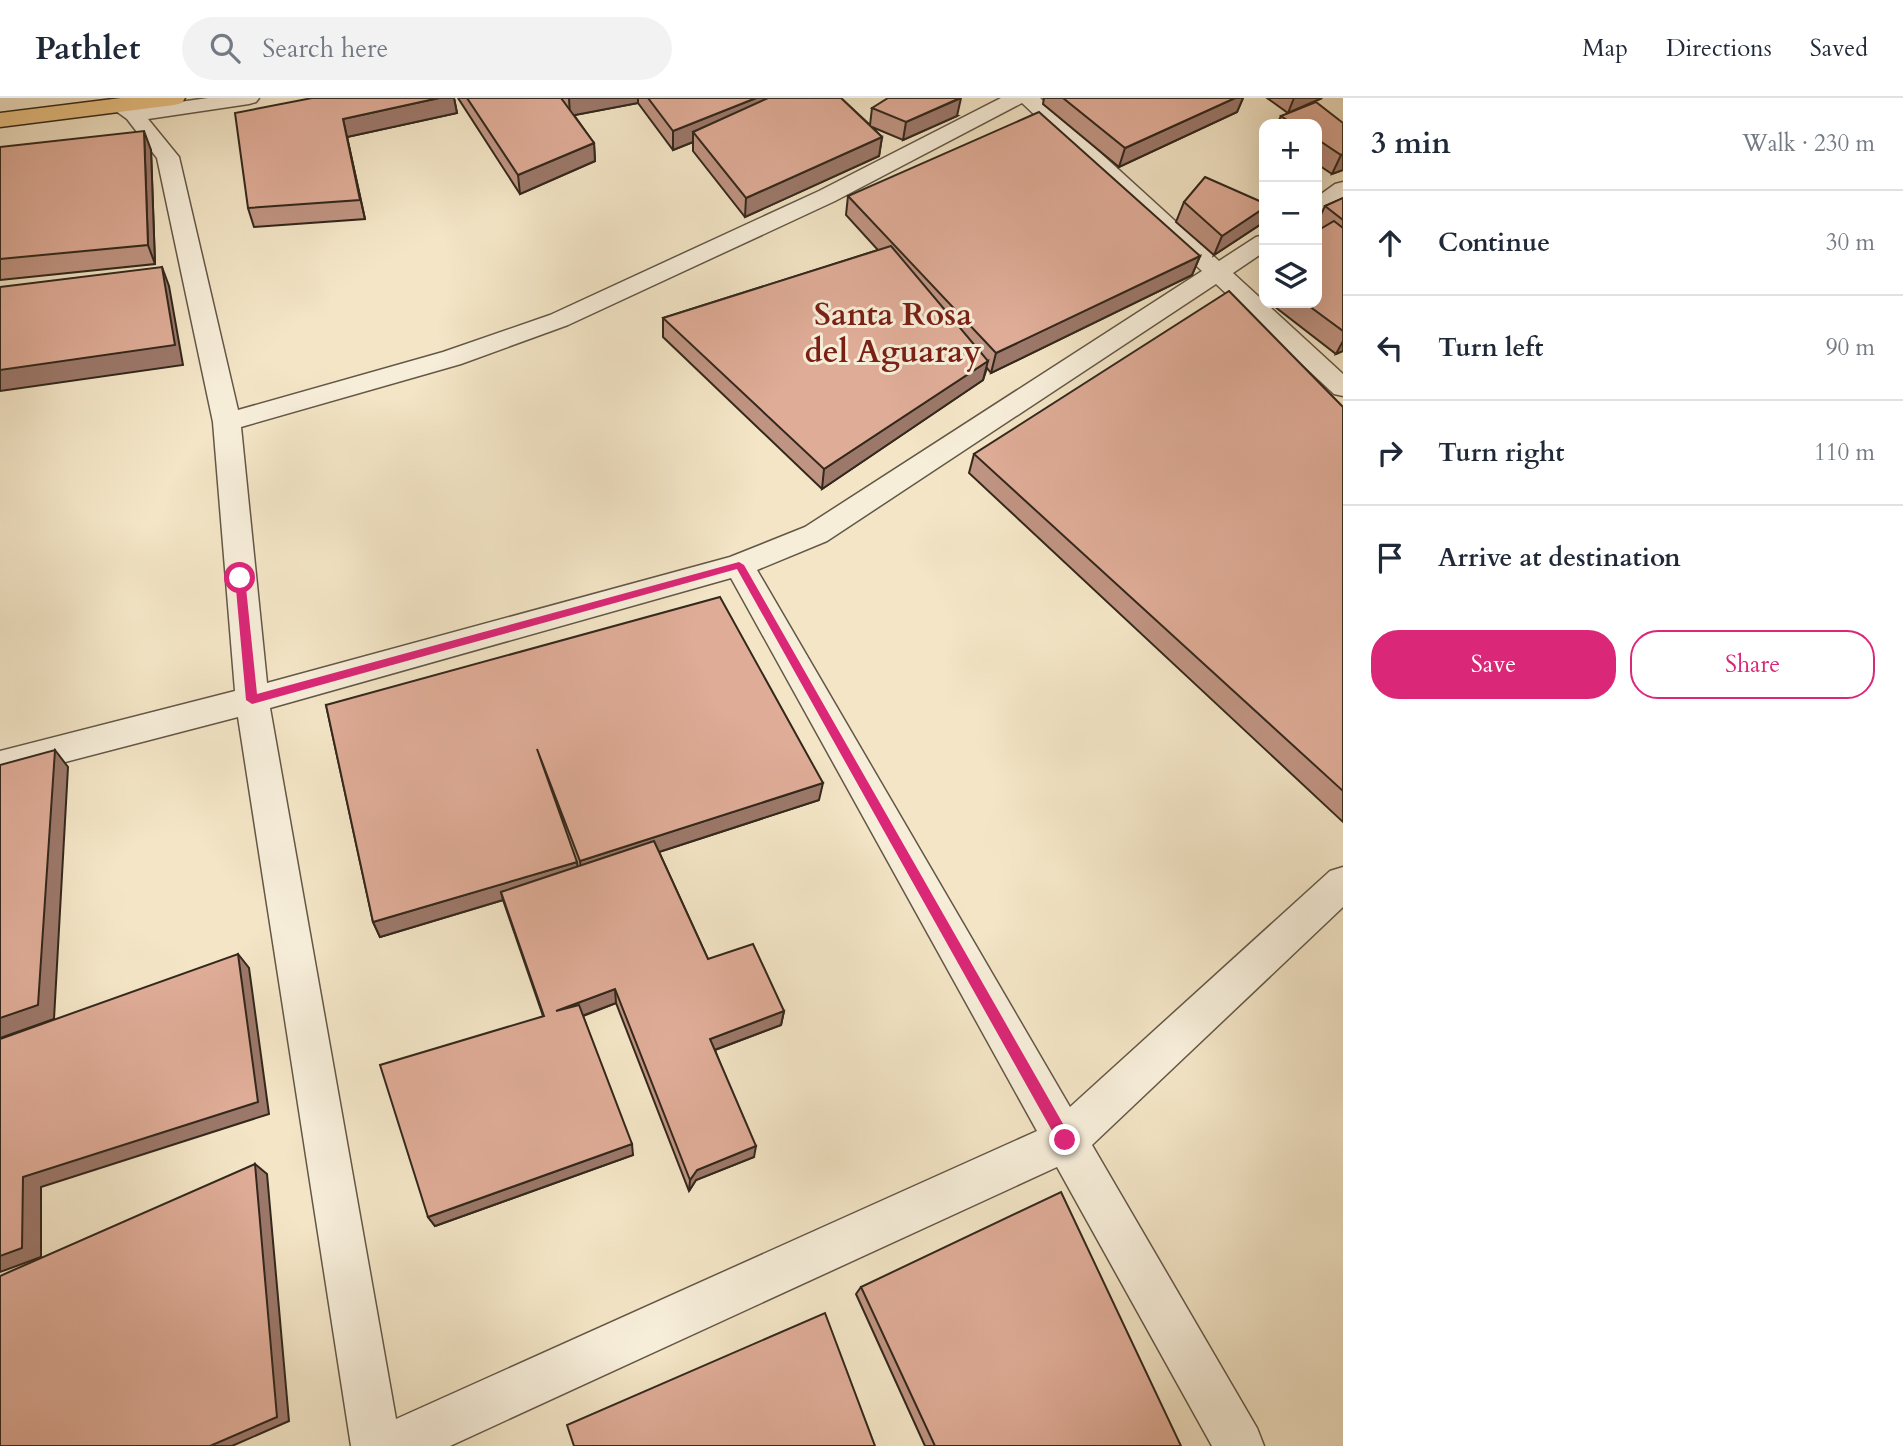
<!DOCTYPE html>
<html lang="en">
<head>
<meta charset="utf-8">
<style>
  :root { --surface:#fff; --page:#f2f2f3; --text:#1f2937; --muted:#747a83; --line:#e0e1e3; --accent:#db2777 }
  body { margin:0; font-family:Cardo,serif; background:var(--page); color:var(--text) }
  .controls { position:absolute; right:21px; top:21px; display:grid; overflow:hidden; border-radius:14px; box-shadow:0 7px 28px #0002 }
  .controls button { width:63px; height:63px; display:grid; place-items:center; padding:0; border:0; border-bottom:2px solid var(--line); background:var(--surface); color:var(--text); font:35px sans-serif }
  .stop { position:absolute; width:21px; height:21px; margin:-16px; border:5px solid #db2777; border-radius:50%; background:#fff }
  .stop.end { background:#db2777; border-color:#fff; box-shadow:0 2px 7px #0008 }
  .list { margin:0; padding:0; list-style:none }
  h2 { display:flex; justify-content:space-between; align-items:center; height:91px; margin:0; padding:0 28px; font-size:30px }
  h2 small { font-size:23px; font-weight:400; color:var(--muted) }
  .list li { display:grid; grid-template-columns:46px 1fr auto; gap:21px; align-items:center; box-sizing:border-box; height:105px; padding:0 28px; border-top:2px solid var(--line) }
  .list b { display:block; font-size:26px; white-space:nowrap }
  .list em { font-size:23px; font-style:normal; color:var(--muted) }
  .actions { display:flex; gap:14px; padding:21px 28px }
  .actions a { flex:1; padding:16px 0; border:2px solid var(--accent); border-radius:28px; text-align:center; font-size:24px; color:var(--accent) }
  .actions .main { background:var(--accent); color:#fff }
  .icon { flex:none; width:38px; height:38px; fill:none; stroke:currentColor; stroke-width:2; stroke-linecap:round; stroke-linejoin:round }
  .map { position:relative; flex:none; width:1343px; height:1348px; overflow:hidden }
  header { display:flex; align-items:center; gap:42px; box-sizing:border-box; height:98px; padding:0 35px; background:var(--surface); border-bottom:2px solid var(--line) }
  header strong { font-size:33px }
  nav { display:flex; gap:38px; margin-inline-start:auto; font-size:24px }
  .search { width:490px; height:63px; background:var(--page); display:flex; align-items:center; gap:18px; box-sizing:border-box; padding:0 24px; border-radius:38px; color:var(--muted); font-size:26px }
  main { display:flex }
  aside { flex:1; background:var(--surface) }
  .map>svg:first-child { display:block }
</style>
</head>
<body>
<header>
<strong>Pathlet</strong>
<div class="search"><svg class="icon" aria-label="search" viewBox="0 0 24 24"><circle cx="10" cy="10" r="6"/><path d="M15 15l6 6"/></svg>Search here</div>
<nav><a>Map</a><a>Directions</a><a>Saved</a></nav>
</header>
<main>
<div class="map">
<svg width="1343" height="1348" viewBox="0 0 1343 1348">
  <rect width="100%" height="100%" fill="#f3e5c6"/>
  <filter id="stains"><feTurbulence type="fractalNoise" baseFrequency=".00286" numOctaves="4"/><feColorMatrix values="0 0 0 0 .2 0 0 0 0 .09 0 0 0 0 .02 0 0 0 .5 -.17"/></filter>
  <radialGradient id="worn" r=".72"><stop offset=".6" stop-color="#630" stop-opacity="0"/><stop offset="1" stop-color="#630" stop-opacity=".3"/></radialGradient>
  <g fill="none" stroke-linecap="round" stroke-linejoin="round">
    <g stroke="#635746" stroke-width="3">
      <g id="street">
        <path d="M208,0H259L256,4L249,6L148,21L179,59L238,312L443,254L550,217L819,93L1001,0H1040L1219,163L1256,139L1264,137V154L1233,175L1343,276V298L1334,296L1216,186L827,443L757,472L1070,1009L1330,773L1343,769V809L1092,1047L1257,1330L1264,1348H1212L1057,1069L450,1348H351L238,619L0,681V653L235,593L213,324L157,60L127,21L109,8L112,4H126L137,10ZM1022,5L1202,173L805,429L730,459L267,585L241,329L461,266L568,227L835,103ZM731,480L1037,1033L396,1321L270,610Z"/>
        <polygon points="1343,84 1343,101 1325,114 1317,116 1317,99 1335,86"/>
      </g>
    </g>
    <g stroke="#33281c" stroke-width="3">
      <polygon id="highway" points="121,0 185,0 182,5 174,7 0,29 0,15"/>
    </g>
    <use href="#street" fill="#f7eeda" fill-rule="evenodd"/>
    <use href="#highway" fill="#eac283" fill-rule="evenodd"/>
  </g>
  <g fill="#c09482" stroke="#33281c" stroke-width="2">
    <polygon points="312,0 454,0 457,15 347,39 365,121 254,129 248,110"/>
    <polygon points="458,0 841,0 870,27 872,10 957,18 903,42 872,29 882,39 879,58 745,119 693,53 693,44 673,52 638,5 574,17 594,45 595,63 520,96"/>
    <polygon points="1044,0 1243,0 1237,14 1119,69 1043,6"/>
    <polygon points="1267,0 1322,0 1288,15"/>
    <polygon points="1281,18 1343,25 1343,72 1332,76 1317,66 1317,26 1277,26"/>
    <polygon points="0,49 151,52 155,166 0,182"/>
    <polygon points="848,98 1200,158 1192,177 991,275 987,270 983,282 822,391 663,239 663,220 878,152 846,117"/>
    <polygon points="1343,100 1343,253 1336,256 1270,205 1317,205 1320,131 1317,129 1317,125 1325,108"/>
    <polygon points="1184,104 1264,105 1264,118 1261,126 1214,157 1176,124"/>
    <polygon points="1343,309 1343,724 969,375 974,356"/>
    <polygon points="326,607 819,702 659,754 708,861 784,913 781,927 715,952 754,1059 696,1082 689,1093 616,905 583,918 633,1057 435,1128 428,1119 543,918 503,802 380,839 373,824"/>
    <polygon points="861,1189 1181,1348 925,1348 856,1196"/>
  </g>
  <g fill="#9c786a" stroke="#33281c" stroke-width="2">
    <polygon points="439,0 454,0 457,15 347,39 365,121 343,21"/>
    <polygon points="569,0 638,0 638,5 570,18"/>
    <polygon points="756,0 777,0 693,34 693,44 673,52 673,33"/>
    <polygon points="961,0 957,18 903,42 906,24"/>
    <polygon points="1235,0 1243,0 1237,14 1119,69 1125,50"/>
    <polygon points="1294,0 1322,0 1288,15"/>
    <polygon points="144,33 151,52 155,166 148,147"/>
    <polygon points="882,39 879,58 745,119 746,100"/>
    <polygon points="594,45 595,63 520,96 518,77"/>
    <polygon points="1343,56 1343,72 1332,76 1341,57"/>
    <polygon points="1264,110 1264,118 1261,126 1214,157 1222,138"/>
    <polygon points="1200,158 1192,177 991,275 996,255"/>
    <polygon points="162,169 169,188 183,267 0,293 0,272"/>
    <polygon points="1343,243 1343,253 1336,256"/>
    <polygon points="988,263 983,282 822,391 824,371"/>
    <polygon points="55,652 68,669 54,921 0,940 0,920"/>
    <polygon points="823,685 819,702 582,779 580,763"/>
    <polygon points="577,764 579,780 501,794 503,802 380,839 373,824"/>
    <polygon points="238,856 249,870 269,1016 41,1089 41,1159 0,1174 0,1158 23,1079"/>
    <polygon points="615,891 616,905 558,927 556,913"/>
    <polygon points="784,913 781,927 709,954 710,941"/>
    <polygon points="632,1046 633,1057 435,1128 428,1119"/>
    <polygon points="756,1048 754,1059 696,1082 689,1093 690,1082 697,1072"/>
    <polygon points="255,1066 267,1076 289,1323 232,1348 210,1348"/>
  </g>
  <g fill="#dfac97" stroke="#33281c" stroke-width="2">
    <polygon points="312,0 439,0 343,21 360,102 248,110 235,15"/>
    <polygon points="467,0 561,0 594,45 518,77"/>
    <polygon points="648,0 756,0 673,33"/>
    <polygon points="768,0 841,0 882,39 746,100 693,34"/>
    <polygon points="888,0 960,0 906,24 872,10"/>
    <polygon points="1063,0 1235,0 1125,50"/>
    <polygon points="1316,4 1343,25 1343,56 1341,57 1317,41 1317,26 1293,26 1281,18"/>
    <polygon points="1039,14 1200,158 996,255 848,98"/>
    <polygon points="144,33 148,147 0,161 0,49"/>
    <polygon points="1205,79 1264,105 1264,110 1222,138 1184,104"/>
    <polygon points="1343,100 1343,122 1325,108"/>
    <polygon points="1334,123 1343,130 1343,233 1305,205 1317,205 1317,133"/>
    <polygon points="891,148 988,263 824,371 663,220"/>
    <polygon points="162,169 175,247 0,272 0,189"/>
    <polygon points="1229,193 1343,309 1343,693 974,356"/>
    <polygon points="720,499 823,685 580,763 537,651 577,764 373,824 326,607"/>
    <polygon points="55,652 38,907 0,920 0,667"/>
    <polygon points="654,743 708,861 753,846 784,913 710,941 756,1048 697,1072 690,1082 615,891 556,913 579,907 632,1046 428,1119 380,967 544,918 501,794"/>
    <polygon points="238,856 258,1004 23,1079 22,1150 0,1158 0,941"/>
    <polygon points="255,1066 277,1319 210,1348 0,1348 0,1178"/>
    <polygon points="1061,1094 1181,1348 935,1348 861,1189"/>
    <polygon points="825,1215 875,1348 574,1348 567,1327"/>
  </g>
  <polygon fill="#db2777" points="739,464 744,467 1070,1038 1070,1047 1060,1047 737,471 252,606 246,602 235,480 240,477 245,480 257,596"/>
  <g text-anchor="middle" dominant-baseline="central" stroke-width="6" stroke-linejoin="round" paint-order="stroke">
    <g font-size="32" font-weight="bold" fill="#7a1f14" stroke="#f7eeda">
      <text x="893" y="217">Santa Rosa<tspan x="893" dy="37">del Aguaray</tspan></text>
    </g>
  </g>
  <rect width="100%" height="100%" filter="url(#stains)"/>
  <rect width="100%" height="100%" fill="url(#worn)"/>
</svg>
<div class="controls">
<button>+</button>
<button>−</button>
<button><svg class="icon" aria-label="layers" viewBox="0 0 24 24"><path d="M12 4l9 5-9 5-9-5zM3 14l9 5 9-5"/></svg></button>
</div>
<div class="stop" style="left:240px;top:480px"></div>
<div class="stop end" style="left:1065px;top:1042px"></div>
</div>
<aside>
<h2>3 min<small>Walk · 230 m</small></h2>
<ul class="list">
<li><svg class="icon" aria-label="ahead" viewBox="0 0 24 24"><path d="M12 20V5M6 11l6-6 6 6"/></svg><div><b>Continue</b></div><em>30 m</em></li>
<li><svg class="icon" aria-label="left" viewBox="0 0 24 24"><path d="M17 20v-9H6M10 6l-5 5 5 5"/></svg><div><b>Turn left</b></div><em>90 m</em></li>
<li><svg class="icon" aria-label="right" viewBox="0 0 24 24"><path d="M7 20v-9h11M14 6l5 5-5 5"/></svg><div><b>Turn right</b></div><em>110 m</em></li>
<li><svg class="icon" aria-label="arrive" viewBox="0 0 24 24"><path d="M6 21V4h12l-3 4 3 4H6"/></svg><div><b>Arrive at destination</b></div></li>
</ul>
<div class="actions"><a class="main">Save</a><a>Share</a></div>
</aside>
</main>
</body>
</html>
